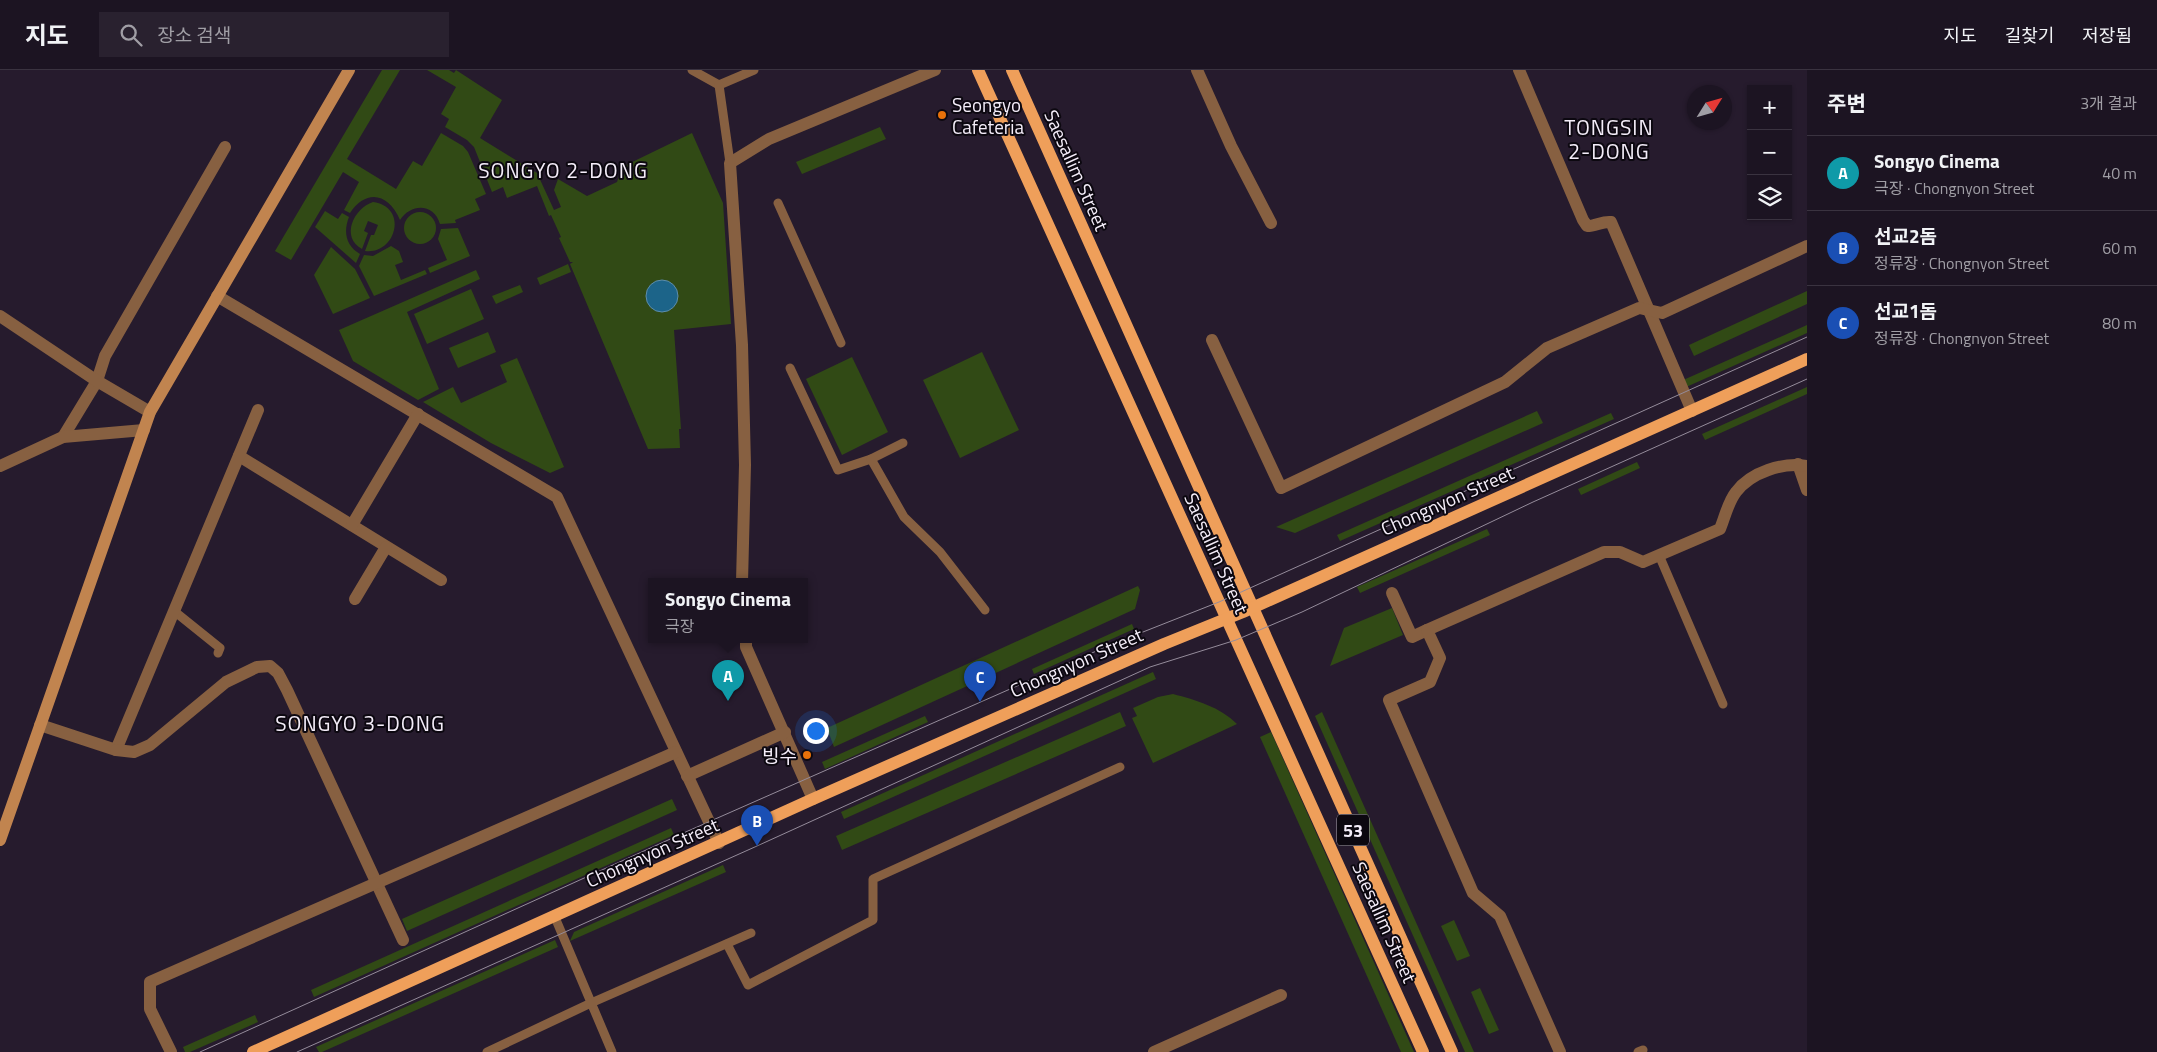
<!DOCTYPE html>
<html lang="ko">
<head>
<meta charset="utf-8">
<style>
  :root { --surface:#1c1422; --page:#29212f; --text:#f1f3f6; --muted:#a09ea5; --line:#3a3340; --accent:#f49d8d }
  body { margin:0; font-family:"Titillium Web","Noto Sans KR",sans-serif; background:var(--page); color:var(--text) }
  .controls { position:absolute; right:15px; top:15px; display:grid; overflow:hidden; border-radius:0px; box-shadow:0 1px 4px #0004 }
  .controls button { width:45px; height:45px; display:grid; place-items:center; padding:0; border:0; border-bottom:1px solid var(--line); background:var(--surface); color:var(--text); font:25px sans-serif }
  .compass { position:absolute; left:1687px; top:15px; width:45px; height:45px; border-radius:50%; background:var(--surface); box-shadow:0 1px 4px #0004; rotate:53deg }
  .you { position:absolute; left:815px; top:660px; width:18px; height:18px; margin:-12px; border:4px solid #fff; border-radius:50%; background:#1a73e8; box-shadow:0 0 0 8px #1a73e833 }
  .badge { display:grid; place-items:center; width:32px; height:32px; border-radius:50%; background:var(--accent); color:#fff; font-size:16px; font-weight:700 }
  .pin { position:absolute; translate:-50% -41px; filter:drop-shadow(0 1px 2px #0008) }
  .pin::after { content:''; position:absolute; top:26px; width:18px; height:15px; background:inherit; clip-path:polygon(0 0,100% 0,50% 100%) }
  .popup { position:absolute; left:648px; top:508px; width:160px; height:65px; box-sizing:border-box; display:grid; place-content:center; border-radius:0px; background:var(--surface); filter:drop-shadow(0 1px 4px #0005); font-size:16px; white-space:nowrap; color:var(--muted) }
  .popup b { font-size:19px; color:var(--text) }
  .popup::after { content:''; position:absolute; left:50%; top:100%; margin-left:-10px; border:10px solid transparent; border-top-color:var(--surface) }
  .list { margin:0; padding:0; list-style:none }
  h2 { display:flex; justify-content:space-between; align-items:center; height:65px; margin:0; padding:0 20px; font-size:21px }
  h2 small { font-size:16px; font-weight:400; color:var(--muted) }
  .list li { display:grid; grid-template-columns:32px 1fr auto; gap:15px; align-items:center; box-sizing:border-box; height:75px; padding:0 20px; border-top:1px solid var(--line) }
  .list b { display:block; font-size:19px; white-space:nowrap }
  .list p { margin:0; font-size:16px; white-space:nowrap; color:var(--muted) }
  .list em { font-size:16px; font-style:normal; color:var(--muted) }
  .icon { flex:none; width:28px; height:28px; fill:none; stroke:currentColor; stroke-width:2; stroke-linecap:round; stroke-linejoin:round }
  .map { position:relative; flex:none; width:1807px; height:982px; overflow:hidden }
  header { display:flex; align-items:center; gap:30px; box-sizing:border-box; height:70px; padding:0 25px; background:var(--surface); border-bottom:1px solid var(--line) }
  header strong { font-size:24px }
  nav { display:flex; gap:28px; margin-inline-start:auto; font-size:18px }
  .search { width:350px; height:45px; background:var(--page); display:flex; align-items:center; gap:12px; box-sizing:border-box; padding:0 18px; border-radius:0px; color:var(--muted); font-size:19px }
  main { display:flex }
  aside { flex:1; background:var(--surface) }
  .map>svg:first-child { display:block }
</style>
</head>
<body>
<header>
<strong>지도</strong>
<div class="search"><svg class="icon" aria-label="search" viewBox="0 0 24 24"><circle cx="10" cy="10" r="6"/><path d="M15 15l6 6"/></svg>장소 검색</div>
<nav><a>지도</a><a>길찾기</a><a>저장됨</a></nav>
</header>
<main>
<div class="map">
<svg width="1807" height="982" viewBox="0 0 1807 982">
  <rect width="100%" height="100%" fill="#261b2d"/>
  <g fill="#314a15">
    <path d="M382,0H400L347,89L396,119L413,91L422,96L441,63L463,76L468,82L486,124L475,129L480,140L455,150L456,153L440,154C434,133 411,133 400,150C389,124 367,118 350,143L344,140L359,112L343,102L291,190L275,181Z"/>
    <polygon points="427,0 449,0 454,3 456,0 502,30 480,68 537,103 554,140 561,137 554,120 558,109 587,126 617,112 622,97 692,63 723,133 731,254 674,260 681,359 679,359 680,378 648,379 570,194 573,192 570,192 559,168 561,167 551,145 549,146 537,116 507,128 503,117 492,122 474,77 467,70 445,57 449,49 441,44 456,17"/>
    <polygon points="880,57 886,69 802,104 796,92"/>
    <path d="M373,132C409,137 396,185 365,181L371,165H374L378,155L368,151L364,161L368,163L362,179C340,167 354,138 373,132Z"/>
    <path d="M325,141L338,149L342,143L349,147C343,162 346,176 360,184L356,193L315,157Z"/>
    <circle cx="420" cy="158" r="16"/>
    <polygon points="458,158 470,186 430,203 428,198 447,190 438,169 441,159"/>
    <polygon points="391,176 399,181 403,192 395,195 401,210 425,200 427,204 374,226 359,196 364,185 373,186"/>
    <polygon points="331,177 355,199 370,228 333,244 314,205"/>
    <polygon points="568,194 571,202 540,215 537,208"/>
    <polygon points="476,200 480,209 407,242 439,319 418,330 353,291 339,260"/>
    <polygon points="520,215 523,222 496,234 492,226"/>
    <polygon points="471,219 484,249 427,274 414,244"/>
    <polygon points="1807,221 1807,234 1694,286 1689,275"/>
    <polygon points="1807,255 1807,263 1684,318 1681,311"/>
    <polygon points="488,262 496,282 458,298 449,278"/>
    <polygon points="982,282 1019,360 960,388 923,310"/>
    <polygon points="852,287 888,362 842,385 806,309"/>
    <polygon points="517,288 564,397 550,403 491,373 423,332 453,317 461,333 507,312 500,295"/>
    <polygon points="1807,317 1807,324 1705,370 1702,364"/>
    <polygon points="1537,341 1543,353 1295,463 1276,457"/>
    <polygon points="1611,343 1614,349 1340,471 1337,465"/>
    <polygon points="1637,392 1640,398 1581,425 1578,419"/>
    <polygon points="1487,459 1490,465 1360,523 1357,517"/>
    <polygon points="1138,516 1140,520 1135,539 834,677 827,658"/>
    <polygon points="1392,538 1403,565 1330,596 1344,558"/>
    <polygon points="1132,554 1134,559 1034,604 1032,599"/>
    <polygon points="1153,602 1156,609 844,749 841,742"/>
    <path d="M1173,624C1196,630 1220,637 1237,654L1153,693L1132,648L1137,646L1133,638L1158,627Z"/>
    <polygon points="1120,642 1126,656 842,780 836,766"/>
    <polygon points="1322,642 1474,982 1465,982 1315,646"/>
    <polygon points="925,646 928,652 825,699 822,692"/>
    <polygon points="1271,662 1414,982 1401,982 1260,667"/>
    <polygon points="672,729 677,740 407,861 402,849"/>
    <polygon points="671,758 674,765 314,927 311,920"/>
    <polygon points="723,795 726,802 570,871 574,862"/>
    <polygon points="1454,850 1470,886 1457,891 1441,856"/>
    <polygon points="555,870 558,877 322,982 319,982 316,977"/>
    <polygon points="1480,918 1499,960 1489,964 1471,922"/>
    <polygon points="255,945 258,952 190,982 185,982 183,977"/>
  </g>
  <circle fill="#1c6489" stroke="#5d8dab" cx="662" cy="226" r="16"/>
  <g fill="none" stroke-linecap="round" stroke-linejoin="round">
    <g stroke="#876041" stroke-width="9">
      <polyline points="692,0 719,15 754,0"/>
      <polyline points="719,15 730,93"/>
      <polyline points="778,133 841,273"/>
      <polyline points="790,298 838,400 871,389 903,373"/>
      <polyline points="871,389 904,447 940,482 985,540"/>
      <polyline points="1659,485 1723,634"/>
      <polyline points="174,541 220,578 218,583"/>
      <polyline points="554,845 612,982"/>
      <polyline points="727,874 748,915 873,850 873,809 1120,697"/>
      <polyline points="487,982 591,933 751,863"/>
      <polyline points="1638,982 1643,980"/>
    </g>
    <g stroke="#876041" stroke-width="12">
      <polyline points="1197,0 1231,76 1271,153"/>
      <path d="M1519,0L1583,150L1587,156C1596,156 1602,151 1611,152L1692,341"/>
      <polyline points="217,226 557,427 719,773"/>
      <polyline points="1212,270 1281,418 1505,312 1547,278 1639,238 1662,243 1807,176"/>
      <polyline points="63,367 97,311 105,286 225,77"/>
      <polyline points="239,386 441,510"/>
      <polyline points="1798,394 1807,420"/>
      <polyline points="0,396 63,367 144,360"/>
      <polyline points="352,455 418,344"/>
      <polyline points="742,512 745,395 742,275 730,93 769,69 935,0"/>
      <polyline points="1392,523 1412,567 1427,560"/>
      <polyline points="355,529 386,477"/>
      <polyline points="746,570 746,577 813,729"/>
      <polyline points="40,655 116,680 258,340"/>
      <polyline points="116,680 134,682 150,675 226,612 257,597 270,596 278,603 287,620 403,870"/>
      <polyline points="687,706 785,662"/>
      <polyline points="171,982 150,939 150,912 676,682"/>
      <polyline points="1154,982 1281,925"/>
      <path d="M1560,982L1500,846L1473,823L1389,630L1430,612L1440,588L1427,560L1604,482H1620L1643,492L1720,459C1725,447 1728,432 1736,422C1751,402 1783,392 1807,396"/>
    </g>
    <polyline stroke="#876041" stroke-width="12" points="0,246 97,311 150,342"/>
    <polyline stroke="#c1844f" stroke-width="12" points="0,770 150,342 349,0"/>
    <g stroke="#ef9f5a" stroke-width="12">
      <polyline points="978,0 1423,982"/>
      <polyline points="1012,0 1452,982"/>
      <polyline points="253,982 813,729 1164,574 1243,542 1807,289"/>
    </g>
    <g stroke="#958c9b" stroke-width="1">
      <polyline points="200,982 688,761 1110,575 1219,532 1807,267"/>
      <polyline points="297,982 757,776 1150,597 1236,570 1302,542 1533,432 1807,309"/>
    </g>
  </g>
  <g fill="#e8710a" stroke="#0c0810" stroke-width="2">
    <circle cx="942" cy="45" r="5"/>
    <circle cx="807" cy="685" r="5"/>
  </g>
  <g text-anchor="middle" dominant-baseline="central" stroke-width="4" stroke-linejoin="round" paint-order="stroke">
    <rect fill="#0c0810" stroke="#aea8b3" stroke-width="1" x="1337" y="744.5" width="32" height="31" rx="4"/>
    <g font-size="18" font-weight="bold" fill="#f4edf9">
      <text x="1353" y="760">53</text>
    </g>
    <g font-size="19" fill="#f4edf9" stroke="#0c0810" text-anchor="start">
      <text x="952" y="34">Seongyo<tspan x="952" dy="22">Cafeteria</tspan></text>
      <text x="797" y="685" text-anchor="end">빙수</text>
    </g>
    <g font-size="19" fill="#f4edf9" stroke="#0c0810">
      <text transform="translate(1077 100) rotate(66)">Saesallim Street</text>
      <text transform="translate(1447 430) rotate(-24)">Chongnyon Street</text>
      <text transform="translate(1217 483) rotate(66)">Saesallim Street</text>
      <text transform="translate(1076 592) rotate(-24)">Chongnyon Street</text>
      <text transform="translate(652 782) rotate(-24)">Chongnyon Street</text>
      <text transform="translate(1385 852) rotate(66)">Saesallim Street</text>
    </g>
    <g font-size="21" letter-spacing="1" fill="#f4edf9" stroke="#0c0810">
      <text x="1609" y="57">TONGSIN<tspan x="1609" dy="24">2-DONG</tspan></text>
      <text x="563" y="100">SONGYO 2-DONG</text>
      <text x="360" y="653">SONGYO 3-DONG</text>
    </g>
  </g>
</svg>
<div class="controls">
<button>+</button>
<button>−</button>
<button><svg class="icon" aria-label="layers" viewBox="0 0 24 24"><path d="M12 4l9 5-9 5-9-5zM3 14l9 5 9-5"/></svg></button>
</div>
<svg class="compass" viewBox="-18 -18 36 36"><path d="M0-13l5 13h-10z" fill="#e53935"/><path d="M0 13l5-13h-10z" fill="#a09ea5"/></svg>
<div class="you"></div>
<div class="pin badge" style="left:728px;top:631px;background:#0f9aa8">A</div>
<div class="popup"><b>Songyo Cinema</b>극장</div>
<div class="pin badge" style="left:757px;top:776px;background:#1a4fb4">B</div>
<div class="pin badge" style="left:980px;top:632px;background:#1a4fb4">C</div>
</div>
<aside>
<h2>주변<small>3개 결과</small></h2>
<ul class="list">
<li><span class="badge" style="background:#0f9aa8">A</span><div><b>Songyo Cinema</b><p>극장 · Chongnyon Street</p></div><em>40 m</em></li>
<li><span class="badge" style="background:#1a4fb4">B</span><div><b>선교2돔</b><p>정류장 · Chongnyon Street</p></div><em>60 m</em></li>
<li><span class="badge" style="background:#1a4fb4">C</span><div><b>선교1돔</b><p>정류장 · Chongnyon Street</p></div><em>80 m</em></li>
</ul>
</aside>
</main>
</body>
</html>
